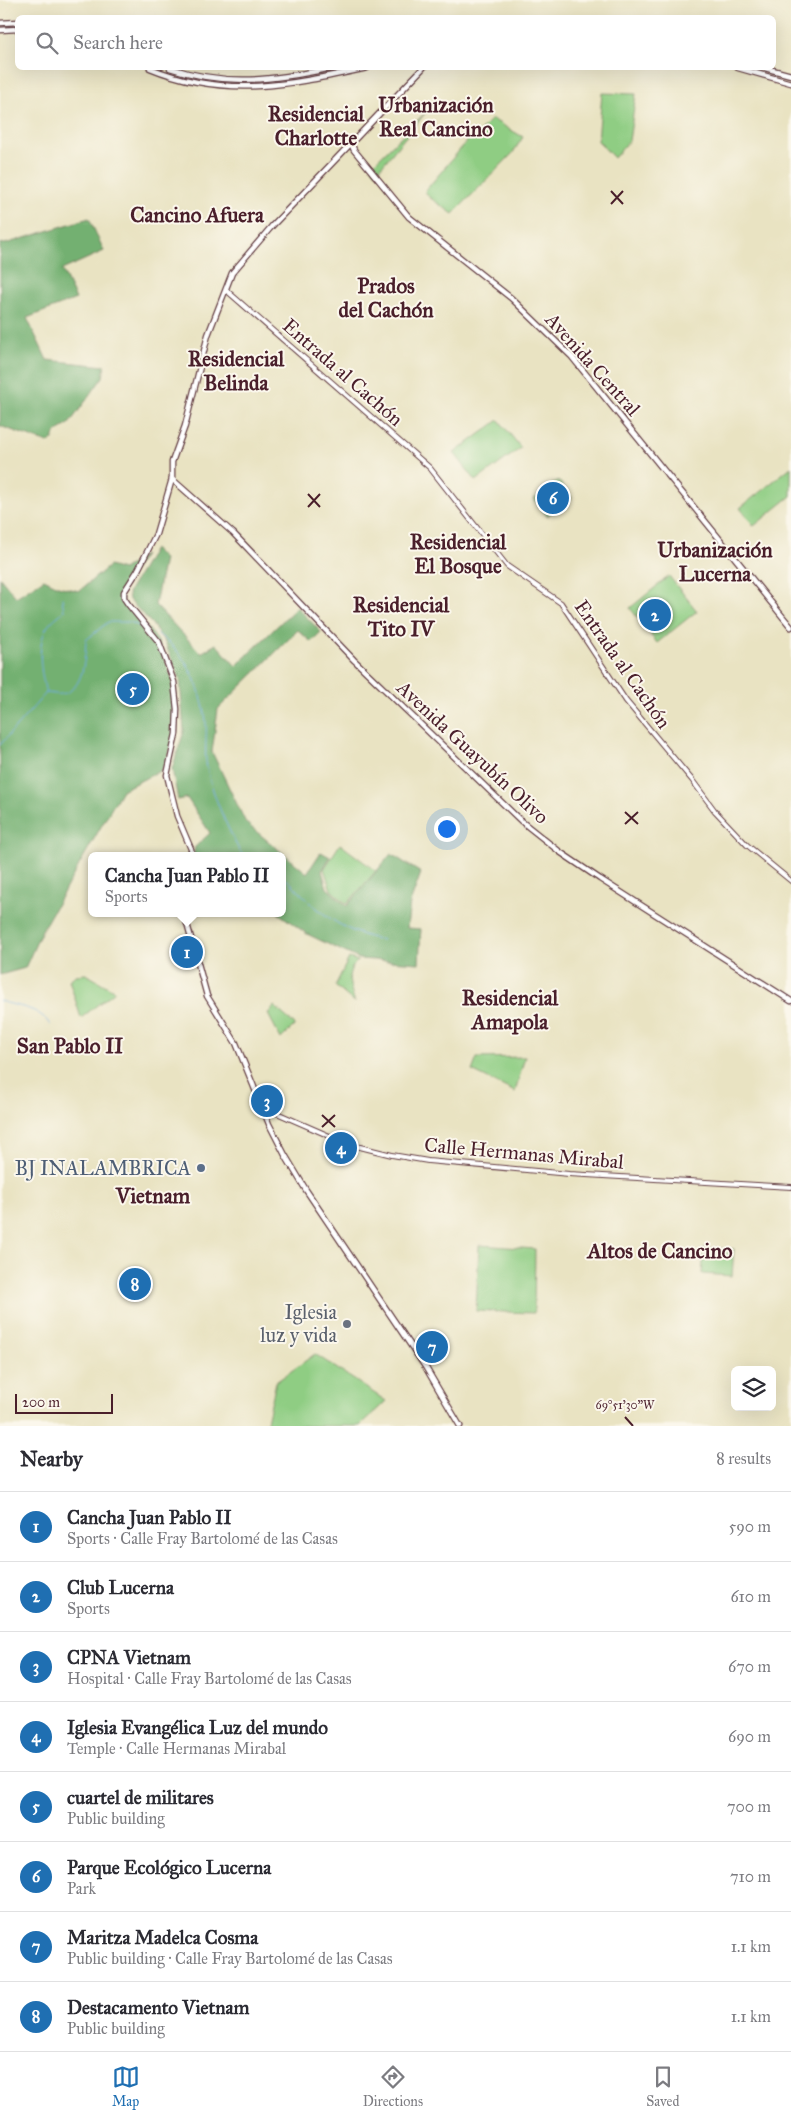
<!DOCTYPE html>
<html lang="en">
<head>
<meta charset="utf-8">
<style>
  :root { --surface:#fff; --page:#f7f7f7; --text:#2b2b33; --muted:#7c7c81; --line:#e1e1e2; --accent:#1f6fb2 }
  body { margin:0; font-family:"IM FELL Great Primer",serif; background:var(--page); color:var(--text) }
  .controls { position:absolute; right:15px; bottom:15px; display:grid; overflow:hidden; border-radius:8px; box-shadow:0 5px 20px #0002 }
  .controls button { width:45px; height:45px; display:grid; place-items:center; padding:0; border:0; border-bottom:1px solid var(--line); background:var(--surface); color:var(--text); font:25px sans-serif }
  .scale { position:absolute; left:15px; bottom:12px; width:98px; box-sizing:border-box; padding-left:5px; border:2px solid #4a1f2b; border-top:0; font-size:14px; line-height:18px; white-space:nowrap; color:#4a1f2b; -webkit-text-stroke:4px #fbf7ec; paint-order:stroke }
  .you { position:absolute; left:446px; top:828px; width:18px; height:18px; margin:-12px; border:4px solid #fff; border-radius:50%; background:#1a73e8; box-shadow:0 0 0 8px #1a73e833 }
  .badge { display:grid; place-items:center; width:32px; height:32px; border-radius:50%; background:var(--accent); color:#fff; font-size:16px; font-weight:700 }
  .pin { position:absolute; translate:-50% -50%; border:2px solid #fff; box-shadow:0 1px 5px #0006 }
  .popup { position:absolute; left:88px; top:852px; width:198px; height:65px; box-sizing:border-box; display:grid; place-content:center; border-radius:8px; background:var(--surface); filter:drop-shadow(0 1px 4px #0005); font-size:16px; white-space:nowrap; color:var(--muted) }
  .popup b { font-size:19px; color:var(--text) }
  .popup::after { content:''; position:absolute; left:50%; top:100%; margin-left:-10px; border:10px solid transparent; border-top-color:var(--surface) }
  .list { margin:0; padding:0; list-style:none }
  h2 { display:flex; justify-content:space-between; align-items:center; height:65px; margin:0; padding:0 20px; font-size:21px }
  h2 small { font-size:16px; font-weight:400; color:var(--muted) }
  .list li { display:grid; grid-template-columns:32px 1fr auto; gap:15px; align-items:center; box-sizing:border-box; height:70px; padding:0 20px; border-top:1px solid var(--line) }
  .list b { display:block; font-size:19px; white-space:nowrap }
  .list p { margin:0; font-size:16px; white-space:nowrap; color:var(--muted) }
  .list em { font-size:16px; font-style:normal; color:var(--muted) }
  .icon { flex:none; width:28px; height:28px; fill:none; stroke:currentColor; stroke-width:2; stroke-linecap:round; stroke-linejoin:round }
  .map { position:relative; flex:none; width:791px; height:1426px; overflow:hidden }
  .search { position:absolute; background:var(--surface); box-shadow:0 5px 20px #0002; left:15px; right:15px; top:15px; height:55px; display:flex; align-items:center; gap:12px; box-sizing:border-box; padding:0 18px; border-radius:8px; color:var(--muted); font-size:19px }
  .sheet { height:625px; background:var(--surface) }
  nav { display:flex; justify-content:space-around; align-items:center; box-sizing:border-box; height:70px; border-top:1px solid var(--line); background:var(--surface); font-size:14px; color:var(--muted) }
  nav a { display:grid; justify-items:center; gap:2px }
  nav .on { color:var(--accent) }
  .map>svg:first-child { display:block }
</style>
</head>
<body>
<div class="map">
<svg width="791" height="1426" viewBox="0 0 791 1426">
  <rect width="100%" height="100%" fill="#fbf7ec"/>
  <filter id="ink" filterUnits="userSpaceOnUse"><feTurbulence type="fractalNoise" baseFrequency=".02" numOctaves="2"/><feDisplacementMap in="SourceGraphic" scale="10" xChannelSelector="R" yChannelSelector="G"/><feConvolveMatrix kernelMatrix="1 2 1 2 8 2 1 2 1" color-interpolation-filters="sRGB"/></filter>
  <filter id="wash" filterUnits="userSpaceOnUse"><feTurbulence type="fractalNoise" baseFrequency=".0096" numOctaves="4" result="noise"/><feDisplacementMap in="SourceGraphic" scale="20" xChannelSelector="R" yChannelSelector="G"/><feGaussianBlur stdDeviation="1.12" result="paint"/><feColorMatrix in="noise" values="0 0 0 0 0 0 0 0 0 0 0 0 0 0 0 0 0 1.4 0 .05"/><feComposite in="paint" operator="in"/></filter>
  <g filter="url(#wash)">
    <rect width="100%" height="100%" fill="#e9e3c2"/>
    <g fill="#8fcd83" stroke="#6c7657">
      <polygon points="602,93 636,94 629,141 614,158 598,141"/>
      <polygon points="426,112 376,173 371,166"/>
      <polygon points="492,119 523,137 512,154 453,214 429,197 425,191 474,133 478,133"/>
      <polygon points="499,420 521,448 476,481 454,453"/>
      <polygon points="791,467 791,496 754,526 740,508"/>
      <polygon points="558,480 572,498 547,516 534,499"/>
      <polygon points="669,576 697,611 657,643 630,608"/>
      <polygon points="340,844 376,871 347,904 331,890 324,869"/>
      <path d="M349,958L358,961C343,973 351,987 355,1003L335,986Z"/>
      <polygon points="86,974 115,991 81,1018 69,980 76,975"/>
      <polygon points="274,1006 295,1025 281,1039 268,1014"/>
      <polygon points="525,1057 515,1092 472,1071 477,1058"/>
      <polygon points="479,1245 535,1249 534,1313 476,1311"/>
      <polygon points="704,1248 734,1249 732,1276 702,1274"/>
      <polygon points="315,1354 386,1401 360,1426 266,1426 276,1382"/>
    </g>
    <g fill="#73b071" stroke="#5e684e">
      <polygon points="89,218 104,251 62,270 76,299 27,318 47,360 105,366 103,377 69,424 56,432 53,439 48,443 0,426 0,243 5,244"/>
      <polygon points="154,549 164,559 155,605 201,653 216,644 236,666 297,607 321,632 311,642 298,630 218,709 212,752 246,823 307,873 321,852 330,857 322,871 327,888 347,906 391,854 421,873 410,903 407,928 421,929 419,963 359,959 307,934 278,913 282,913 282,856 193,856 195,847 210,833 187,798 178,800 172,769 184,731 180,680 165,643 152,624 129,600 128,593"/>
      <polygon points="144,555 122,589 121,597 125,605 147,627 158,641 173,681 176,707 176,735 162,770 122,790 42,930 25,968 0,975 0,577 16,597 44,579 58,586 79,591 109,566 123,570"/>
    </g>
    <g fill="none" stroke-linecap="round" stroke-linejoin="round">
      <g stroke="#72ace2" stroke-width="1">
        <path d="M155,633C185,648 203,690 206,722C207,737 204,754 207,768C214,799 225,822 239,850L244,856"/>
        <path d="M46,693C41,673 36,646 47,627C51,621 58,616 64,611L62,598"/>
        <path d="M0,745L46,693C51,693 57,695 62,694C84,690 85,658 86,640L108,622H130L146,629"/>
        <path d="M282,878L289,881C316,910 342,933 383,940"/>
        <path d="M0,1001C17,1007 40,1007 50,1025"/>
      </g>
    </g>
  </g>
  <g filter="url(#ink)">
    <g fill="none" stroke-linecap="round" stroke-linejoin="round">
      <g stroke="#623c42" stroke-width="6">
        <g id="minor">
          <polyline points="226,290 430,468 507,566 561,603 626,701 692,780 715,811 747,845 791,881"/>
          <polyline points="263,1107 348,1144 392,1155 428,1161 569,1174 791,1187"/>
        </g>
      </g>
      <g stroke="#623c42" stroke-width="7">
        <g id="major">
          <polyline points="0,23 18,22"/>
          <polyline points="0,30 18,29"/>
          <path d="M150,68C226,99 290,85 367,68"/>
          <path d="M170,68C227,87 275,80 332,68"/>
          <polyline points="738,68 791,83"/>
          <polyline points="765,68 791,75"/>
          <polyline points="351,143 354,150 409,217 511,298 572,357 791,627"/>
          <polyline points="172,479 233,533 354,660 521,821 560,852 600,879 791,1001"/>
          <polyline points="192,856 191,849 177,816 167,775 176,734 177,709 174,682 159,642 128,604 124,598 124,592 138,570 156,534 172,479 172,462 185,426 208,335 232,273 272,226 423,68"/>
          <polyline points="184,913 207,996 236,1043 269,1124 285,1155 306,1190 426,1368 460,1426"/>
        </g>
      </g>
      <use href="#minor" stroke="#fff" stroke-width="4"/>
      <use href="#major" stroke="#fff" stroke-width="4.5"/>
    </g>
  </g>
  <path fill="none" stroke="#4a1f2b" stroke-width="2" d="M611,191L623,204M611,204L623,191M308,494L320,507M308,507L320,494M625,812L638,824M625,824L638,812M322,1115L335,1127M322,1127L335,1115M625,1417L633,1426"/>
  <circle fill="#5c6f8a" stroke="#fbf7ec" stroke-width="2" cx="201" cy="1168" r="5"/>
  <circle fill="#6b7280" stroke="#fbf7ec" stroke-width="2" cx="347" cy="1324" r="5"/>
  <g text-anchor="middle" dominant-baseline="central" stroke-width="4" stroke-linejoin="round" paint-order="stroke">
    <g font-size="20" fill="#4a1f2b" stroke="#fbf7ec">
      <text transform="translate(593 364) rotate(48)">Avenida Central</text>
      <text transform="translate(343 372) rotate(41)">Entrada al Cachón</text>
      <text transform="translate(623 664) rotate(55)">Entrada al Cachón</text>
      <text transform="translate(473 752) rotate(43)">Avenida Guayubín Olivo</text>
      <text transform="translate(524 1153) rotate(5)">Calle Hermanas Mirabal</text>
    </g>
    <g font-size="20" fill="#4e5e75" stroke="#fbf7ec" text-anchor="end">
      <text x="191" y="1168">BJ INALAMBRICA</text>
    </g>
    <g font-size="20" fill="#5b616d" stroke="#fbf7ec" text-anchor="end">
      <text x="337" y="1312">Iglesia<tspan x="337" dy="23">luz y vida</tspan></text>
    </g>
    <g font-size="21" font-weight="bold" fill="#4a1f2b" stroke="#fbf7ec">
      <text x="436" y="105">Urbanización<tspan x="436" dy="24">Real Cancino</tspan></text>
      <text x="316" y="114">Residencial<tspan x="316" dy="24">Charlotte</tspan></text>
      <text x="197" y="215">Cancino Afuera</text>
      <text x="386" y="286">Prados<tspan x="386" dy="24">del Cachón</tspan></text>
      <text x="236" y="359">Residencial<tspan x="236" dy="24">Belinda</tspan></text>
      <text x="458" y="542">Residencial<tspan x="458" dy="24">El Bosque</tspan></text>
      <text x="715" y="550">Urbanización<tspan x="715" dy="24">Lucerna</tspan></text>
      <text x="401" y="605">Residencial<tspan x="401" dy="24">Tito IV</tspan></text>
      <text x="510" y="998">Residencial<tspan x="510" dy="24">Amapola</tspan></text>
      <text x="70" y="1046">San Pablo II</text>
      <text x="153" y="1196">Vietnam</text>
      <text x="660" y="1251">Altos de Cancino</text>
    </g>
  </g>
  <g font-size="12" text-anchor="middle" fill="#4a1f2b" stroke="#fbf7ec" stroke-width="4" stroke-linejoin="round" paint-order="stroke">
    <text x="625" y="1409">69°51'30"W</text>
  </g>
</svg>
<div class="controls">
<button><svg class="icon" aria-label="layers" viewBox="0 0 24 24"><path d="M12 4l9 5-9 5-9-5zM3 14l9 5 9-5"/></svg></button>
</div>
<div class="scale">200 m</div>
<div class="you"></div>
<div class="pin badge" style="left:187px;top:952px">1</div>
<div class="popup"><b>Cancha Juan Pablo II</b>Sports</div>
<div class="pin badge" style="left:655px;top:615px">2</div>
<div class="pin badge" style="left:267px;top:1101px">3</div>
<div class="pin badge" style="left:341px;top:1148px">4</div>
<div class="pin badge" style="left:133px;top:689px">5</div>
<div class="pin badge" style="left:553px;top:498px">6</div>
<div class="pin badge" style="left:432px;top:1347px">7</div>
<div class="pin badge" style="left:135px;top:1284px">8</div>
<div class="search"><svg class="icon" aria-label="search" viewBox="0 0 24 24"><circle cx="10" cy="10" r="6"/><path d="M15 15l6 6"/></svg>Search here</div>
</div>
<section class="sheet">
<h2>Nearby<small>8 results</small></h2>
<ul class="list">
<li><span class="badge">1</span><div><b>Cancha Juan Pablo II</b><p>Sports · Calle Fray Bartolomé de las Casas</p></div><em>590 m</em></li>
<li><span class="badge">2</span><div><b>Club Lucerna</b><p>Sports</p></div><em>610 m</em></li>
<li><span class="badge">3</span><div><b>CPNA Vietnam</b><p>Hospital · Calle Fray Bartolomé de las Casas</p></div><em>670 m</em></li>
<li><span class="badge">4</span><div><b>Iglesia Evangélica Luz del mundo</b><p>Temple · Calle Hermanas Mirabal</p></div><em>690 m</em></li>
<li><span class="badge">5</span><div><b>cuartel de militares</b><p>Public building</p></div><em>700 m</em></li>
<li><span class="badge">6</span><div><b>Parque Ecológico Lucerna</b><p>Park</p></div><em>710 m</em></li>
<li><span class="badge">7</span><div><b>Maritza Madelca Cosma</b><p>Public building · Calle Fray Bartolomé de las Casas</p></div><em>1.1 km</em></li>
<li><span class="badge">8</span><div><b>Destacamento Vietnam</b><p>Public building</p></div><em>1.1 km</em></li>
</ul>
</section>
<nav>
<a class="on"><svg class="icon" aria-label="map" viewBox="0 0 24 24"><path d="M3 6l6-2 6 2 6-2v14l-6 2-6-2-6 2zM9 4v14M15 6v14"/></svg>Map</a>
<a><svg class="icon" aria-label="directions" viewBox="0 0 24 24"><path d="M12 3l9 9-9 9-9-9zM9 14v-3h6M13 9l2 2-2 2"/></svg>Directions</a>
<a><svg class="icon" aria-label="saved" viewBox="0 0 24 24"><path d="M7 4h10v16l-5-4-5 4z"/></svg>Saved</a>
</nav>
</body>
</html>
